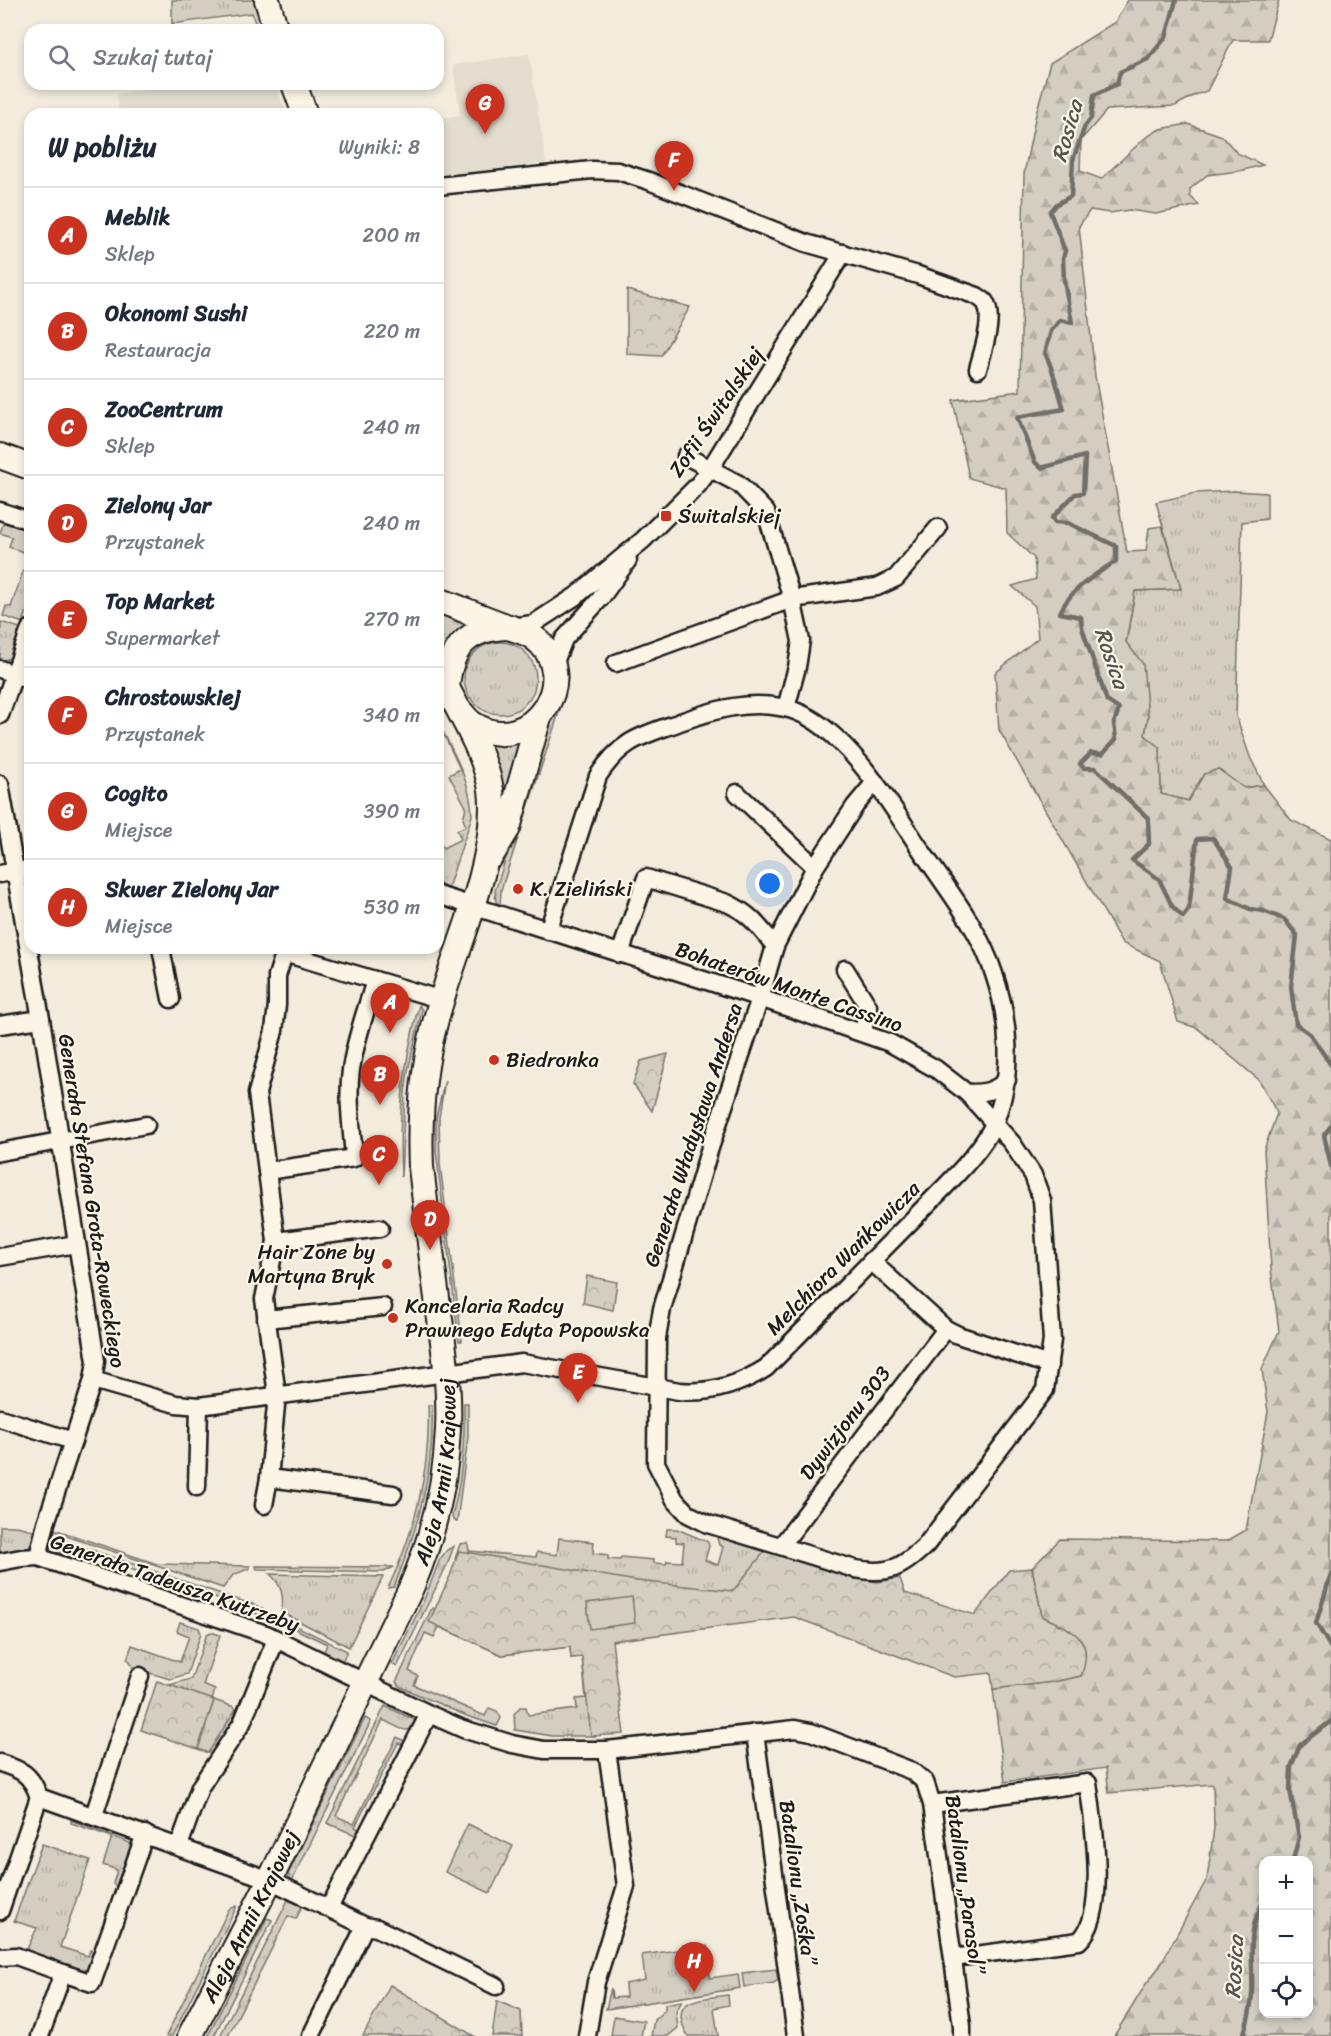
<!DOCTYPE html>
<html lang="pl">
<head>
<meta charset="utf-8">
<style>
  :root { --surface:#fff; --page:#f2f2f3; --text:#1f2937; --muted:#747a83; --line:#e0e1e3; --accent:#c8321e }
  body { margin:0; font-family:Sriracha,sans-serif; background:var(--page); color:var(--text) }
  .controls { position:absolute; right:18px; bottom:18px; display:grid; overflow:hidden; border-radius:12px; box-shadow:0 3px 9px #0003 }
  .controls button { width:54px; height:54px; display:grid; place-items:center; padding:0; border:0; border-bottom:2px solid var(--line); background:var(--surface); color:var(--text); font:30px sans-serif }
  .you { position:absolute; left:770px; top:884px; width:21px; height:21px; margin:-15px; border:4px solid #fff; border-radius:50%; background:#1a73e8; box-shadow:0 0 0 9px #1a73e833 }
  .badge { display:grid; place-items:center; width:39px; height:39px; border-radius:50%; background:var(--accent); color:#fff; font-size:20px; font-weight:700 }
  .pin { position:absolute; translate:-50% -50px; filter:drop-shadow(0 2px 3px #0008) }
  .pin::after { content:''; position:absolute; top:32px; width:21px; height:18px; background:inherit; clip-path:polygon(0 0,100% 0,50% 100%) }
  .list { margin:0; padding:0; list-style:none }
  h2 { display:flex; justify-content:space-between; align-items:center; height:78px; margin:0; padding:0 24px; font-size:26px }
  h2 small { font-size:20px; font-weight:400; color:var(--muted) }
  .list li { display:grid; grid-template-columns:39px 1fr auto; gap:18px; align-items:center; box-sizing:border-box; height:96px; padding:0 24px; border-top:2px solid var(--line) }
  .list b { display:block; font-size:22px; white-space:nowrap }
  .list p { margin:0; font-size:20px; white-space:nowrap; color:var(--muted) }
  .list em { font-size:20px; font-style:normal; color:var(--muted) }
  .icon { flex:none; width:33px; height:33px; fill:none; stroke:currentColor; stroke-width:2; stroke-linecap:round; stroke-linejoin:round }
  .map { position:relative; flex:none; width:1331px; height:2036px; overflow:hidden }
  .search { position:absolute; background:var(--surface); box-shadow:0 3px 9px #0003; left:24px; top:24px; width:420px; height:66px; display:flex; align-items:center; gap:15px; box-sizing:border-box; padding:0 21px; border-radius:18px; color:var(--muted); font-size:22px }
  .panel { position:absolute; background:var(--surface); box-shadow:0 3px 9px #0003; left:24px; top:108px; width:420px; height:846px; border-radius:18px }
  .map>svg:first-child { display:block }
</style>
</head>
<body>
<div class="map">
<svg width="1331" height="2036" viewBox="0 0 1331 2036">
  <defs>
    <pattern id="grass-tufts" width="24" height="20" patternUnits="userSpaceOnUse" patternTransform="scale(1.5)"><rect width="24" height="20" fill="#d3cec1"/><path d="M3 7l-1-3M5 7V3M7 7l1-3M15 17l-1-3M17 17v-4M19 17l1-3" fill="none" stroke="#b5b0a5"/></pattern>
    <pattern id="forest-firs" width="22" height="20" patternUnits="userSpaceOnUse" patternTransform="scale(1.5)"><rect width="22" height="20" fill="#d3cec1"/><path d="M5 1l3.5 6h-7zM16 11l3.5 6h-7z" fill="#b5b0a5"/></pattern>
    <pattern id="park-crowns" width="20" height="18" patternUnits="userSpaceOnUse" patternTransform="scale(1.5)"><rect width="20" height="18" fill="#d3cec1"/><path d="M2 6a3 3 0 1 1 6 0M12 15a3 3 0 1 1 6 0" fill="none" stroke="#b5b0a5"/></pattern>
  </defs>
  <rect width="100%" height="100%" fill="#f3ecdd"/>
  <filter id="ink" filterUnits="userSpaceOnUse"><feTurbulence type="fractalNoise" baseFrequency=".0167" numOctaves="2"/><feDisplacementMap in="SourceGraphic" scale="12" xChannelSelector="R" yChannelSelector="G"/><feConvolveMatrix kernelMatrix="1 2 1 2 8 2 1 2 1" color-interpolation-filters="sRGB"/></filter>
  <g filter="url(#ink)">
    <g fill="#e3ddcf">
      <polygon points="529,54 546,163 438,176 438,119 460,115 453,65"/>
      <polygon points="176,84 275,84 287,114 119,114 117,94"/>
    </g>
    <g fill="url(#grass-tufts)" stroke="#78756e" stroke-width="1.5">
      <polygon points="172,0 256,0 264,30 257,30 252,13 172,24"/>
      <polygon points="1234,491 1267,493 1267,519 1242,522 1236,716 1250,757 1264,785 1244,788 1204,774 1188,801 1161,794 1160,749 1145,735 1148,716 1146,700 1126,643 1135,591 1181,589 1156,502 1196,493"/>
      <polygon points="4,521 30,531 30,567 25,565 29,554 9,547 12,537 0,533"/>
      <polygon points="23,571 30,574 30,602 23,623 3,616 6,606 11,607"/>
      <polygon points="438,611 471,622 441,657 438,651"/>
      <polygon points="1,622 20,628 10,658 4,660 0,659"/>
      <circle cx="500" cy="678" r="36"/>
      <polygon points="564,656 568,679 565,694 501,890 500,907 496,901 495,891 559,695"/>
      <path d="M438,722C453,752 471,781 472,816L447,891L443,889L440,883L438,882V840L443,848L461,839L457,830L466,826L463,819L466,807L449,775L460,769Z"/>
      <polygon points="525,733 504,804 484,737"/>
      <path d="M419,1005L422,1010L408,1071L405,1093L401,1177C398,1116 403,1065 419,1005Z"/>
      <polygon points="445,1080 439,1118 440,1164 462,1341 459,1341 436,1151 436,1117"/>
      <path d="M464,1403H468V1437L457,1522L453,1520L452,1516C462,1479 465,1441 464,1403Z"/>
      <path d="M428,1405H432C435,1469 418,1528 394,1587L388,1588C415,1532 431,1468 428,1405Z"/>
      <path d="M0,1526C11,1525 27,1526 35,1533L29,1548L0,1555Z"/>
      <polygon points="54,1529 157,1564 250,1566 250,1568 233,1575 223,1588 54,1532"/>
      <polygon points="667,1529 677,1529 708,1542 709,1546 705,1560 718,1565 723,1547 719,1545 716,1534 790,1554 739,1594 455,1559 460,1544 468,1543 469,1551 536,1557 537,1552 557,1555 559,1538 594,1542 593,1553 608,1555 608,1559 620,1560 621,1557 654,1560 654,1563 666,1564 667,1561 682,1562 684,1543 676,1542 676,1537 666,1536"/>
      <polygon points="53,1537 245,1602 244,1608 75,1550 72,1557 58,1552 51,1545"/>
      <polygon points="454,1546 447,1565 397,1667 392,1664 424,1600 440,1559 447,1550"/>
      <polygon points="256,1566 394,1567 384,1572 257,1569"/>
      <path d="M270,1574L383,1577L349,1647L281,1612C285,1597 282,1585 270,1574Z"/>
      <polygon points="250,1603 347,1651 342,1662 326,1655 324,1652 327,1644 291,1627 249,1611"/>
      <polygon points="432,1608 515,1643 584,1634 596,1736 552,1736 515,1730 514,1714 520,1707 526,1707 528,1715 577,1709 576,1699 586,1698 582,1657 571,1658 570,1647 502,1655 439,1627 434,1637 425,1633 409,1671 418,1676 414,1685 485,1716 489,1708 497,1711 501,1718 497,1726 467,1716 401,1687 396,1682"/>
      <polygon points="180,1622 199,1628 201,1633 187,1674 170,1679 133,1668 130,1661 127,1659 132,1645 180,1662 189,1636 177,1631"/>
      <polygon points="211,1632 220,1635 203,1685 215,1690 212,1700 169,1685 191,1679 207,1634"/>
      <polygon points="214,1700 234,1707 236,1709 208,1753 198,1749"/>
      <path d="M385,1706L419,1722C407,1738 398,1726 383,1720L336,1816L354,1824L397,1737L408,1743L406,1746L398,1743L355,1827L363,1832L360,1837L327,1823Z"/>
      <polygon points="365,1718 371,1721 292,1881 288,1874"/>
      <polygon points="71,1820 130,1843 131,1847 116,1886 113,1884 117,1870 103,1865 112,1837 71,1823"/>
      <polygon points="42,1844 90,1860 60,1947 88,1956 90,1950 93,1951 87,1969 83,1973 26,1951 37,1928 14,1921"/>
      <polygon points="288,1900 302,1906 296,1919 288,1916 228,2036 220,2036"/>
      <polygon points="237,1906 172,2036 166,2036 229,1909"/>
      <polygon points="267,1918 272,1920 214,2036 208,2036"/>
      <polygon points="707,1946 710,1978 738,1974 740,1988 606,2009 611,1988 612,1998 626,1997 625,1984 645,1980 642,1955"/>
      <polygon points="776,1969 778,1980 774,1983 744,1987 742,1973"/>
      <path d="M728,1995L729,2005L714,2008L718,2036H688C666,1998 700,1999 728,1995Z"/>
      <polygon points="682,2001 676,2012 678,2028 668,2036 651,2036 654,2020 665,2010 665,2004"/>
    </g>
    <path fill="url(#forest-firs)" stroke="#78756e" stroke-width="1.5" fill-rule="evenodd" d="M1128,0H1279L1268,40H1233L1207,91L1195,95L1175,106L1107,110L1081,140L1080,171L1101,179L1145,138L1160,129L1188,124L1222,136L1237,153L1263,165L1239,171L1207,175L1190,189V196L1199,205L1156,214L1129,210L1110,213L1090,210L1079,226L1095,376L1127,552L1146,551L1149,528L1162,526L1181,589L1135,591L1126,642L1143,664L1148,716L1145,735L1160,748L1161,794L1188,801L1204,774L1218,769L1244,788L1264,785L1291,820L1331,839V2036H1114L1146,1984L1159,1967L1207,1879L1214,1828L1213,1784L1109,1793L1106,1768L1005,1782L993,1689L1053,1682L1081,1676L1070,1630L1042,1616L1032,1568L1060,1539L1227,1541L1246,1530L1268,1412L1262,1369L1279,1331L1271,1269L1264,1150L1277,1113L1259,1080L1197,1028L1178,1022L1160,961L1122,943L999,730L995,673L1038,638L1035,606L1012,586L1036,579L1034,558L1007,533L1006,488L969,478L953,400L1020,391L1024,174L1036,114L1050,63L1115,22ZM1264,1860H1308V2014H1264Z"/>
    <g fill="url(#park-crowns)" stroke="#78756e" stroke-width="1.5">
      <polygon points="627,290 690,307 661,356 627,354"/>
      <polygon points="668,1054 652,1111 633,1084 641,1061"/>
      <polygon points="587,1276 617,1282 613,1310 583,1303"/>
      <path d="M459,1551L637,1581L733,1591L765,1551L855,1579L878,1582L900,1578L905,1593L975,1615L1009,1570L1032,1568L1042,1616C1072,1631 1096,1637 1081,1676L1053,1682L993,1689L991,1673L954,1677L794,1617L612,1641L624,1734L591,1736L582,1657L571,1658L570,1647L502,1655L429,1622L450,1576Z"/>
      <polygon points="157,1681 214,1700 198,1749 141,1730"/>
      <polygon points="468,1824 513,1846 490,1893 445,1872"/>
      <polygon points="390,1985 474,2036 363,2036"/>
      <polygon points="497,2001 521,2011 522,2036 492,2036"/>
    </g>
    <g fill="#d3cec1" stroke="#78756e" stroke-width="1.5">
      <polygon points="632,1597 635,1623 590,1629 587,1603"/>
      <polygon points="614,2016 644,2021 641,2036 611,2036"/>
    </g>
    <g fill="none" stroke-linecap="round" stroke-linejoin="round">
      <g stroke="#716e68" stroke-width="4.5">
        <path d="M1176,0L1166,37L1148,59L1120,72L1117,84L1094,95L1091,118L1085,126L1073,160L1071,196L1057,204L1050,212L1065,251L1063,259L1064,280L1072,323L1060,320L1051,331L1045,353C1054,371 1058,390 1064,409L1017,417L1035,462L1041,468L1085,456L1083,493L1075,494L1052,518L1055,522L1068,523L1116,546V561C1095,575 1069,590 1060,613L1081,617L1082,628L1107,701L1119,709L1114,723L1116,739L1102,754L1091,753L1080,764L1084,768H1095L1148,818L1149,844L1132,860L1159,879L1172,906L1183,917L1189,909L1197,839L1213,838L1232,867L1227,898L1250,909L1263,911L1284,919L1297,935L1291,987L1296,1024L1310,1034L1331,1065"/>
        <polyline points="1331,1126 1324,1135 1331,1166"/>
        <polyline points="1331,1574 1316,1623 1331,1648"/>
        <polyline points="1293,1860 1299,1837 1290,1790 1291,1767 1300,1745 1331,1721"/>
        <path d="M1243,2036C1248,2022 1251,2009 1252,1994C1254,1961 1245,1931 1264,1901"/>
      </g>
      <g stroke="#1c1c1c" stroke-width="21">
        <g id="street">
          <path d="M438,186L592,170L618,171L649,181L806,243L918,275L977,296C980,298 983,300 985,302C995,318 982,353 978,369"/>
          <polyline points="686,456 739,484 766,512 792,599 801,641 797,667 786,708"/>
          <polyline points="0,511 30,521"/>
          <polyline points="511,627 533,624 576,596 643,540 698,485 710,469 843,253"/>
          <polyline points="616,663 792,599 877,587 896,578 938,528"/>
          <polyline points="553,667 564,639 600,599 628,560"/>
          <polyline points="0,669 30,680"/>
          <polyline points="0,715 30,629"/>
          <path d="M0,784L41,1019L96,1361L93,1380L176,1404L199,1406L522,1363L679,1391C711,1394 739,1385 766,1368C816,1317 867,1266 917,1215C940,1191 982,1153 994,1123C1014,1077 1010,1021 994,974C980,930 949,891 923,853C896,813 871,770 835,737C821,724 803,712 785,708C750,700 716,709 683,721C642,736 623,738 598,776L548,931"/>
          <polyline points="737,793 815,867"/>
          <polyline points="0,874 30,869"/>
          <path d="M438,895L760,998L890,1043L936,1069L967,1093L1012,1143L1033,1175L1042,1200L1052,1340L1045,1390L926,1545C902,1568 889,1575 855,1569L708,1524L688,1514L675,1500L656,1463L657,1338L662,1309L709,1151L760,998L775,946L815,867L855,806L875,782"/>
          <polyline points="161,948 171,999"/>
          <polyline points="286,948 277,976 277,1005 274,1031 257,1093 276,1241 264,1299 277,1395 269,1478 393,1494"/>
          <polyline points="284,953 442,1000"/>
          <path d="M620,954L646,878L727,903C751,914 758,926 775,946"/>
          <polyline points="845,969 868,1006 863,1033"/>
          <polyline points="0,1025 41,1019"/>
          <path d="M967,1093C984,1093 994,1092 1007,1080"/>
          <polyline points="0,1152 146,1125"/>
          <path d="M267,1171L354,1158C352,1129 347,1098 351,1070C355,1039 367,1009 375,980"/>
          <polyline points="276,1241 380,1228"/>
          <polyline points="0,1257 76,1244"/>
          <polyline points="871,1261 946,1329 958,1335 1049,1365"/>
          <polyline points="266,1319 383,1307"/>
          <polyline points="0,1418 73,1441"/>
          <polyline points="197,1487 199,1406"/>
          <polyline points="264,1505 269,1478"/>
          <polyline points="781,1546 946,1329"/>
          <polyline points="38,1557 46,1523 93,1380"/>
          <polyline points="0,1562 21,1558 38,1557 266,1634 429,1714 463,1729 512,1744 544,1750 607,1750 795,1729 811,1732 912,1771 925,1782 932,1804 962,2026 962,2036"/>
          <polyline points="755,1733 796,2036"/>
          <path d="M0,1763C22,1770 31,1774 39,1797"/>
          <path d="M932,1804L1088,1783C1093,1820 1109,1915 1079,1941L953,1958"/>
          <polyline points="94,1815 140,1676"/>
          <polyline points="179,1846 200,1787 242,1723 276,1639"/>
          <polyline points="329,1908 429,1714"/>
          <polyline points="0,1911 39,1797 270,1880 365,1926 377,1928 496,1986"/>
          <polyline points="0,1957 16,1956 63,1973"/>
          <polyline points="40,2036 63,1973 92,1983 145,1834"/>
          <polyline points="311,2036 365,1926"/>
          <polyline points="587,2036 596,1982 626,1886 607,1750"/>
        </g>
      </g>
      <g stroke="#1c1c1c" stroke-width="28">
        <g id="secondary">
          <polyline points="267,0 276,30"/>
          <polyline points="294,84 305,114"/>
          <polyline points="0,456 30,467"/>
          <path d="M438,600C460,608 481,617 503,625C513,629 524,631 533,637C586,675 531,761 473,724C468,721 464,715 460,711"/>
          <path d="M447,688C450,647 467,628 509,627"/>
          <polyline points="491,856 508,828 539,717"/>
          <path id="s1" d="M190,2036L270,1880L411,1588C433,1537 446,1485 448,1429C450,1385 443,1341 437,1298C431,1254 426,1210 421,1167C419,1119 422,1073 434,1027C450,962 481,901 490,835C492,820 493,805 491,790C485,751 455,706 438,670"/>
        </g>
      </g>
      <use href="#street" stroke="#fcf5e5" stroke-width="16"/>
      <use href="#secondary" stroke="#fcf5e5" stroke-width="24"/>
    </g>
  </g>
  <g fill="#c8321e" stroke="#fcf5e5" stroke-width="2">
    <rect x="660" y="510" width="12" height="12" rx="3"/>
    <circle cx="518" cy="889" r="6"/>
    <circle cx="494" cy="1060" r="6"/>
    <circle cx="387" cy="1264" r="6"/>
    <circle cx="393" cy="1318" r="6"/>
  </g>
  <g text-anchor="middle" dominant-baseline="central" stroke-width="4.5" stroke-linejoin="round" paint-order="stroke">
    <g font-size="21" fill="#1c1c1c" stroke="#fcf5e5">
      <text transform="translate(716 412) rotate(-56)">Zofii Świtalskiej</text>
      <text transform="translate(789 987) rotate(19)">Bohaterów Monte Cassino</text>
      <text transform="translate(693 1135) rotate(-72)">Generała Władysława Andersa</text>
      <text transform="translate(92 1201) rotate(81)">Generała Stefana Grota-Roweckiego</text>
      <text transform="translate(843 1258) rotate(-45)">Melchiora Wańkowicza</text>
      <text transform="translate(845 1423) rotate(-53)">Dywizjonu 303</text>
      <text stroke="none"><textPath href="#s1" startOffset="620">Aleja Armii Krajowej</textPath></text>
      <text transform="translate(175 1583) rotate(19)">Generała Tadeusza Kutrzeby</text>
      <text transform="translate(798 1882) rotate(82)">Batalionu „Zośka”</text>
      <text transform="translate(965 1884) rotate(82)">Batalionu „Parasol”</text>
      <text stroke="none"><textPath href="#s1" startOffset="134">Aleja Armii Krajowej</textPath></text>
    </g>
    <g font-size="21" fill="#1c1c1c" stroke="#fcf5e5" text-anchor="start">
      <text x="678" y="516">Świtalskiej</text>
      <text x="530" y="889">K. Zieliński</text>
      <text x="506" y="1060">Biedronka</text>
      <text x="375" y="1252" text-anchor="end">Hair Zone by<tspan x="375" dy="24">Martyna Bryk</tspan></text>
      <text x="405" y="1306">Kancelaria Radcy<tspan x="405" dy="24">Prawnego Edyta Popowska</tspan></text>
    </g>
    <g font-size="22" font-style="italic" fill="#55534f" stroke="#fcf5e5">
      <text transform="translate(1067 131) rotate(-74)">Rosica</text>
      <text transform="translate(1112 658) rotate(71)">Rosica</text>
      <text transform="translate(1234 1967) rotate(-87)">Rosica</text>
    </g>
  </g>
</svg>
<div class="controls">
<button>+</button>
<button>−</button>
<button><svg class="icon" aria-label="locate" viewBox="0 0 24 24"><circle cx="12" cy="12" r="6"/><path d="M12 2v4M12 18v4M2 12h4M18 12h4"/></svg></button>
</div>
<div class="you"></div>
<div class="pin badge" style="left:390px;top:1033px">A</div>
<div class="pin badge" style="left:380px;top:1105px">B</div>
<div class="pin badge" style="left:379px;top:1185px">C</div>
<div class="pin badge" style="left:430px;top:1250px">D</div>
<div class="pin badge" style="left:578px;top:1403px">E</div>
<div class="pin badge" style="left:674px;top:191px">F</div>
<div class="pin badge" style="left:485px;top:134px">G</div>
<div class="pin badge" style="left:694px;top:1992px">H</div>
<div class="search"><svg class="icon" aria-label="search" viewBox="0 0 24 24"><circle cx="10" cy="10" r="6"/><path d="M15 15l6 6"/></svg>Szukaj tutaj</div>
<section class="panel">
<h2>W pobliżu<small>Wyniki: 8</small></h2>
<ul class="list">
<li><span class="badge">A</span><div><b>Meblik</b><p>Sklep</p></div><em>200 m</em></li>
<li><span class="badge">B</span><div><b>Okonomi Sushi</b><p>Restauracja</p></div><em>220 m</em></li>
<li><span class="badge">C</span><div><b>ZooCentrum</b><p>Sklep</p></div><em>240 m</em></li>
<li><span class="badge">D</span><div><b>Zielony Jar</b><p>Przystanek</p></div><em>240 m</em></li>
<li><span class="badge">E</span><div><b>Top Market</b><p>Supermarket</p></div><em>270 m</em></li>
<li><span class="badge">F</span><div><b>Chrostowskiej</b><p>Przystanek</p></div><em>340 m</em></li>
<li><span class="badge">G</span><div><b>Cogito</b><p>Miejsce</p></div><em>390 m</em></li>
<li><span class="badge">H</span><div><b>Skwer Zielony Jar</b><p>Miejsce</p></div><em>530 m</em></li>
</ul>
</section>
</div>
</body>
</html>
